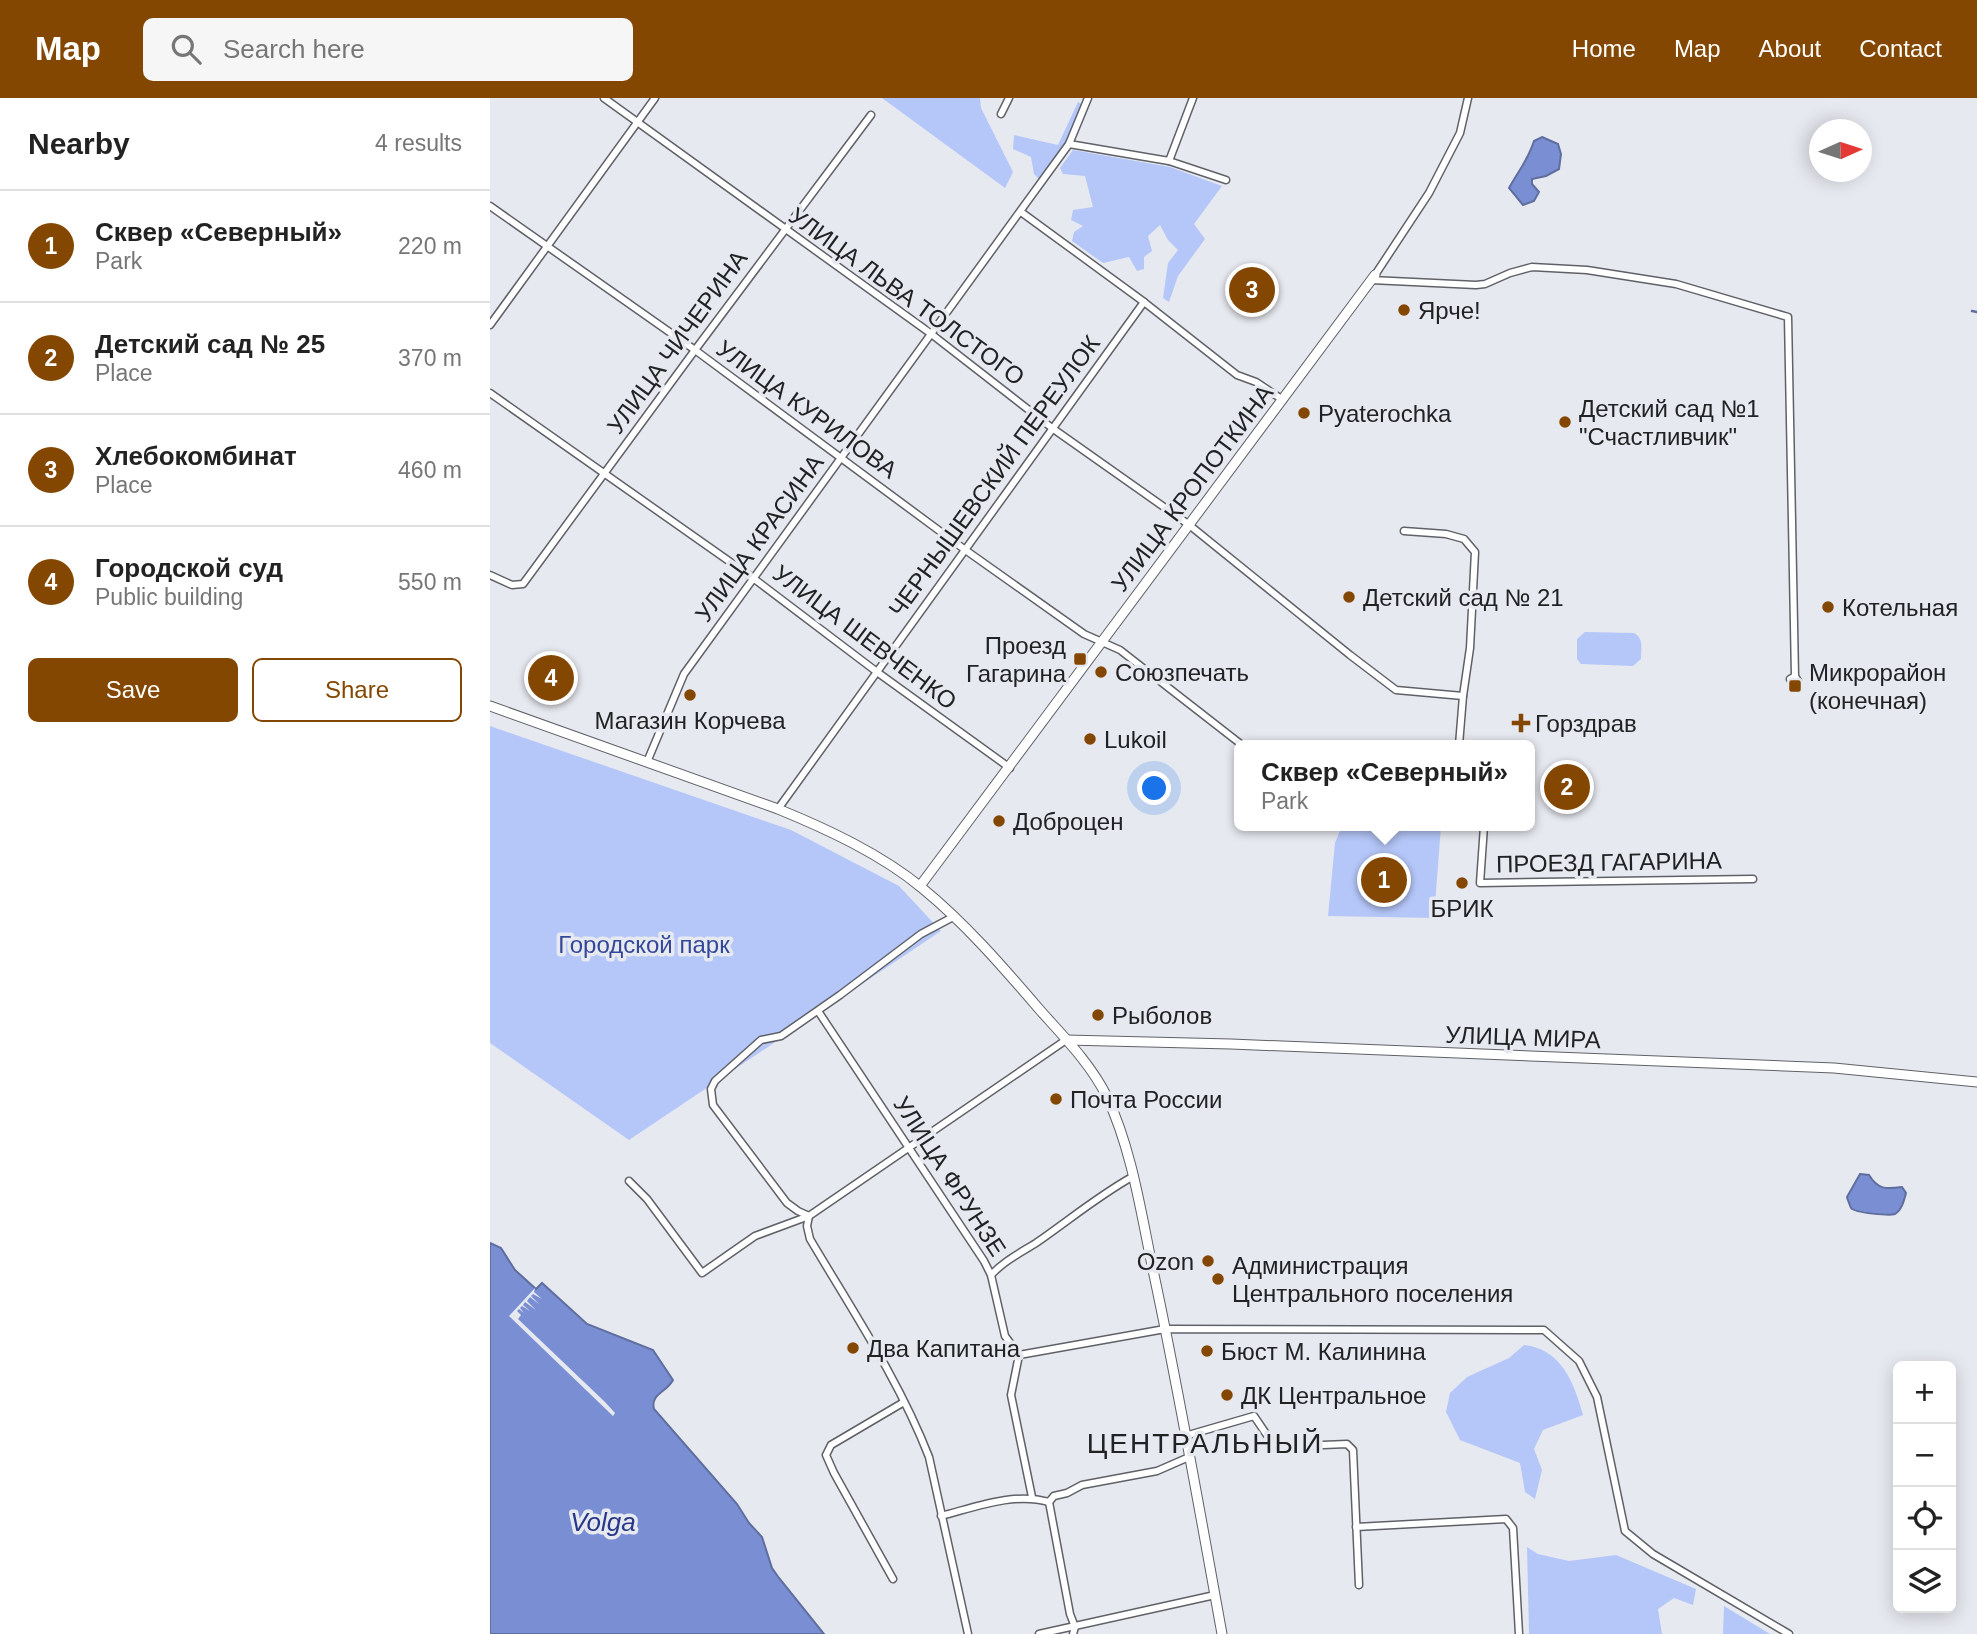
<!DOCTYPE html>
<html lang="en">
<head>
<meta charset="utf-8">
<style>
  :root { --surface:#fff; --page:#f6f6f6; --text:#222; --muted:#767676; --line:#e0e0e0; --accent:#834701 }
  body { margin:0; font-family:Helvetica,sans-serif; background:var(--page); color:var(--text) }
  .controls { position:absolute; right:21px; bottom:21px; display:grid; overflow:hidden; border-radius:10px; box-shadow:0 4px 18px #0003 }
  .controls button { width:63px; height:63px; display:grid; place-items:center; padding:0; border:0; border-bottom:2px solid var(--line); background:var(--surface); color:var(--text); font:35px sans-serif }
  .compass { position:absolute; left:1319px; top:21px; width:63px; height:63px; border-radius:50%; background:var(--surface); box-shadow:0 4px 18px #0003; rotate:87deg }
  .you { position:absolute; left:665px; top:691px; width:24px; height:24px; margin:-18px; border:5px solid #fff; border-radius:50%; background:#1a73e8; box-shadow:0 0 0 10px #1a73e833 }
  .badge { display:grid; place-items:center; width:46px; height:46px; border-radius:50%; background:var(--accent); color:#fff; font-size:23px; font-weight:700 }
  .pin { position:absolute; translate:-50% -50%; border:4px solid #fff; box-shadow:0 2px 7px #0006 }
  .popup { position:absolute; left:744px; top:642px; width:301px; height:91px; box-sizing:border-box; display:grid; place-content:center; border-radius:10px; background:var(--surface); filter:drop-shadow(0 2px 5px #0005); font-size:23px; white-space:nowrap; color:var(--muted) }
  .popup b { font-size:26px; color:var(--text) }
  .popup::after { content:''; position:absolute; left:50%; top:100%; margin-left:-14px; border:14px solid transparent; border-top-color:var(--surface) }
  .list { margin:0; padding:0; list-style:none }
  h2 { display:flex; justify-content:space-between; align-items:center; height:91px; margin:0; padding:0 28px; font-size:30px }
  h2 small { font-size:23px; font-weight:400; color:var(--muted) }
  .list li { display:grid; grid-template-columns:46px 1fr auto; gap:21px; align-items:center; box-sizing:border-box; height:112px; padding:0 28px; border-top:2px solid var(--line) }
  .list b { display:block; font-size:26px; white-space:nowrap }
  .list p { margin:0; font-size:23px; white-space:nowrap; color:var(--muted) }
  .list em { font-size:23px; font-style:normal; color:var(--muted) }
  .actions { display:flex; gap:14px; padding:21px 28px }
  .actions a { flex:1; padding:16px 0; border:2px solid var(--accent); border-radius:10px; text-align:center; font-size:24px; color:var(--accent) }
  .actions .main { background:var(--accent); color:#fff }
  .icon { flex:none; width:38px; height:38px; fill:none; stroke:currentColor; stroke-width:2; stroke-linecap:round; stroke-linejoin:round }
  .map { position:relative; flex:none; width:1487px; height:1536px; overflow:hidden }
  header { display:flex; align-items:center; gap:42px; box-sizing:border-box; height:98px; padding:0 35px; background:var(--accent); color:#fff }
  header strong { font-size:33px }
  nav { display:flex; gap:38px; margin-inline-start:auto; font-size:24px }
  .search { width:490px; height:63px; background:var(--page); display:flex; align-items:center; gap:18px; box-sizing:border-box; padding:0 24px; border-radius:10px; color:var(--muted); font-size:26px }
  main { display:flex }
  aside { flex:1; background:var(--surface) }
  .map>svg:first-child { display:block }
</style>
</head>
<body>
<header>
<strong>Map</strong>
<div class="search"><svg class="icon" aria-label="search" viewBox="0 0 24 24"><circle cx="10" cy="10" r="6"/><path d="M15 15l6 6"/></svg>Search here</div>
<nav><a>Home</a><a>Map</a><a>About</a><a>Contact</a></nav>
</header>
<main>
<aside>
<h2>Nearby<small>4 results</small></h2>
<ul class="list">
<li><span class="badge">1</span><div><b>Сквер «Северный»</b><p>Park</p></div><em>220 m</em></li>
<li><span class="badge">2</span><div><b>Детский сад № 25</b><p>Place</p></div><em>370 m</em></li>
<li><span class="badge">3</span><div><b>Хлебокомбинат</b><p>Place</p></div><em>460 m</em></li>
<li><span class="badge">4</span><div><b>Городской суд</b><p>Public building</p></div><em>550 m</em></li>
</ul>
<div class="actions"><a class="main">Save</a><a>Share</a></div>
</aside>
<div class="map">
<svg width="1487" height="1536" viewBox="0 0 1487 1536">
  <rect width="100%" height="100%" fill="#e7e9f0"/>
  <g fill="#b5c7f9">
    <polygon points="392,0 490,0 491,10 523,74 515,90"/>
    <polygon points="588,4 594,7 575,48 549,81 544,76 541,59 523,51 524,37 568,47"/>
    <polygon points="583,52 680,69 732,88 704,126 715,141 688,178 679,204 673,200 678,165 688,152 678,142 670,127 658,138 662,153 654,159 654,171 647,173 639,159 613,165 582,143 584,134 593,128 581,122 583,112 603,109 595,78 573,76 570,70"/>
    <path d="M1095,534L1144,535C1154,540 1151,551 1151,561L1143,568L1091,566L1087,561V541Z"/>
    <polygon points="0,628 301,732 409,788 451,833 139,1042 0,945"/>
    <polygon points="852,728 951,728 944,820 838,818 845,745"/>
    <path d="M1034,1247C1071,1251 1084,1284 1093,1317L1053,1332L1044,1351L1052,1372L1045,1401L1035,1394L1030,1365L970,1342L956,1314L960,1295L977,1279L1019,1260Z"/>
    <polygon points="1037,1449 1048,1456 1079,1463 1126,1457 1206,1491 1203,1507 1184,1500 1168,1511 1172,1536 1039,1536"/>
    <polygon points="1234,1508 1280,1536 1233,1536"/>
  </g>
  <g fill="#7a8fd3" stroke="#5f6e9e" stroke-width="2">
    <path d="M1052,39L1068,46L1071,56L1069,71L1056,78L1042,81V86L1049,94L1044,103L1033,107L1019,90C1029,72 1038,62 1044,43Z"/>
    <path d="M1370,1076L1379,1077C1388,1092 1396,1091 1412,1089L1416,1095C1414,1102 1412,1112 1405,1116C1400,1118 1365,1115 1361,1110C1361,1110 1357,1100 1357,1099Z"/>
    <path d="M0,1145L11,1150L25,1172L46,1191L52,1185L97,1226L163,1252L183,1282C177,1294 160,1296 164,1311L247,1406L259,1425L272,1439L282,1470L289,1480L334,1536H0Z"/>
  </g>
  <polygon fill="#e7e9f0" points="45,1190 44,1194 52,1201 43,1196 41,1198 50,1207 40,1199 37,1203 46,1212 35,1204 33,1207 40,1213 32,1208 30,1210 34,1215 29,1211 27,1213 31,1217 28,1221 115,1304 125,1315 123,1318 19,1218"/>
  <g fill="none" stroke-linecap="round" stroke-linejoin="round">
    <polyline stroke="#5f6e9e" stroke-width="2.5" points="1482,213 1487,214"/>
    <g stroke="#5f6167" stroke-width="9">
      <g id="street">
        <polyline points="114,0 440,235 562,330 698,426 860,557 906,592 973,598"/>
        <polyline points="511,16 519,0"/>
        <polyline points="579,46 679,63 736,82"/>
        <polyline points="679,63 703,0"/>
        <polyline points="0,108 205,252 474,451 594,536 630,552 752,647"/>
        <polyline points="531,114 654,204 747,277 766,284 793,302"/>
        <polyline points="885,177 939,95 970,35 978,0"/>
        <polyline points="881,182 986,187 995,186 1020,175 1042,169 1097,172 1186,186 1298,219 1305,578 1300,581 1303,586 1308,583 1305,578"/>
        <polyline points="0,227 165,0"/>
        <polyline points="0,295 263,480 387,574 520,670"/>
        <polyline points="914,433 956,436 974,441 985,454 980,550 973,598 969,647"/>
        <polyline points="0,477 22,487 33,486 205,252 381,17"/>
        <polyline points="157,664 194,576 579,46 598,0"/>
        <polyline points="288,711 654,204"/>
        <polyline points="994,728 990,785 1263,781"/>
        <path d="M463,819L431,836L350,897L291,938L271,942L225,983L221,991L223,1007L297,1105L308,1113L319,1118L317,1128L320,1141C362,1212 409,1282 439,1359L478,1536"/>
        <polyline points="328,913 494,1163 501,1177 515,1238 529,1257 521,1297 542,1399"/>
        <polyline points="139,1083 157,1101 212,1175 265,1138 319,1118 576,942"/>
        <path d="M501,1177C514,1163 530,1155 546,1145C578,1123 608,1098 642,1079"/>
        <polyline points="529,1257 675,1231 1054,1232 1089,1263 1107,1299 1135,1433 1163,1456 1299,1536"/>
        <polyline points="695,1338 764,1318 785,1349 857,1346 863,1352 869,1487"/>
        <polyline points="559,1404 564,1398 577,1395 592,1387 667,1373 699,1359"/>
        <polyline points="559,1404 580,1516 585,1529 583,1536"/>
        <path d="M451,1418C486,1409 523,1394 559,1404"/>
        <polyline points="866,1429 1016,1421 1023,1430 1029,1536"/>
        <polyline points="403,1481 344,1375 336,1357 341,1347 414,1304"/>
        <polyline points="549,1536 725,1497"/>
      </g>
    </g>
    <g stroke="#5f6167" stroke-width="11">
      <g id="secondary">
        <path d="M0,608L288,711C337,731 391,756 432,790C475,825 513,869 549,911C573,938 601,966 617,999C642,1052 651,1115 663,1172C689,1293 710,1415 732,1536"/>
        <polyline points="430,788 885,177"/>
        <polyline points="576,942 741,946 1344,970 1487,984"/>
      </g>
    </g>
    <use href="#street" stroke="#fff" stroke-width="6"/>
    <use href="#secondary" stroke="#fff" stroke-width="9"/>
  </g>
  <g fill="#834701" stroke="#e7e9f0" stroke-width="2.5">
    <circle cx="914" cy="212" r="7"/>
    <circle cx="814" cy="315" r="7"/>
    <circle cx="1075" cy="324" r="7"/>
    <circle cx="859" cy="499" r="7"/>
    <circle cx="1338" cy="509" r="7"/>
    <rect x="583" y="554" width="14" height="14" rx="3.5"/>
    <circle cx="611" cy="574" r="7"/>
    <rect x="1298" y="581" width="14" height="14" rx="3.5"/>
    <circle cx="200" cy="597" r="7"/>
    <path d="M1027.5 614.5h7v7h7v7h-7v7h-7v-7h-7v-7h7z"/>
    <circle cx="600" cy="641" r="7"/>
    <circle cx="509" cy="723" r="7"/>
    <circle cx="972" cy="785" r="7"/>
    <circle cx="608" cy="917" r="7"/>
    <circle cx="566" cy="1001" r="7"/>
    <circle cx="718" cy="1163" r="7"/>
    <circle cx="728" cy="1181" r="7"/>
    <circle cx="363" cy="1250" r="7"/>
    <circle cx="717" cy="1253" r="7"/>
    <circle cx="737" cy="1297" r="7"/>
  </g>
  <g text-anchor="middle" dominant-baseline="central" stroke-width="7" stroke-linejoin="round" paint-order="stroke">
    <g font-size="24" fill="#212224" stroke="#e7e9f0">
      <text transform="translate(417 198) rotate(36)">УЛИЦА ЛЬВА ТОЛСТОГО</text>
      <text transform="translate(187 244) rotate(-54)">УЛИЦА ЧИЧЕРИНА</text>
      <text transform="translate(317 311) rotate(36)">УЛИЦА КУРИЛОВА</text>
      <text transform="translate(504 378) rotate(-54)">ЧЕРНЫШЕВСКИЙ ПЕРЕУЛОК</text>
      <text transform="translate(702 390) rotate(-53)">УЛИЦА КРОПОТКИНА</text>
      <text transform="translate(269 440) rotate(-54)">УЛИЦА КРАСИНА</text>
      <text transform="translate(375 539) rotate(37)">УЛИЦА ШЕВЧЕНКО</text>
      <text transform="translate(1119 764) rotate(-1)">ПРОЕЗД ГАГАРИНА</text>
      <text transform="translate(1033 939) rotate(2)">УЛИЦА МИРА</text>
      <text transform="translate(460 1078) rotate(57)">УЛИЦА ФРУНЗЕ</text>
    </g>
    <g font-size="24" fill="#212224" stroke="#e7e9f0" text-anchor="start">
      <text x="928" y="212">Ярче!</text>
      <text x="1089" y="310">Детский сад №1<tspan x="1089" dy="28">"Счастливчик"</tspan></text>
      <text x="828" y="315">Pyaterochka</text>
      <text x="873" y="499">Детский сад № 21</text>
      <text x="1352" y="509">Котельная</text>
      <text x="576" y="547" text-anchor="end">Проезд<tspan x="576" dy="28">Гагарина</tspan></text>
      <text x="625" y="574">Союзпечать</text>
      <text x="1319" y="574">Микрорайон<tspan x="1319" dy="28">(конечная)</tspan></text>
      <text x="200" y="622" text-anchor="middle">Магазин Корчева</text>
      <text x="1045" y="625">Горздрав</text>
      <text x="614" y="641">Lukoil</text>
      <text x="523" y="723">Доброцен</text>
      <text x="972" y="810" text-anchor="middle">БРИК</text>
      <text x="622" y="917">Рыболов</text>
      <text x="580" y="1001">Почта России</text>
      <text x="704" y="1163" text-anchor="end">Ozon</text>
      <text x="742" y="1167">Администрация<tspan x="742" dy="28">Центрального поселения</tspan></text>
      <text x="377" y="1250">Два Капитана</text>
      <text x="731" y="1253">Бюст М. Калинина</text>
      <text x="751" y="1297">ДК Центральное</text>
    </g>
    <g font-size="24" fill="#344899" stroke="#e7e9f0">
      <text x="154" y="846">Городской парк</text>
    </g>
    <g font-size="26" font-style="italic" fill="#283888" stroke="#e7e9f0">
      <text x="113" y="1424">Volga</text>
    </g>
    <g font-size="28" letter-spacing="2" fill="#212224" stroke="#e7e9f0">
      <text x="715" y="1345">ЦЕНТРАЛЬНЫЙ</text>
    </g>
  </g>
</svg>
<div class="controls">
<button>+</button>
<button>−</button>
<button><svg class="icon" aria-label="locate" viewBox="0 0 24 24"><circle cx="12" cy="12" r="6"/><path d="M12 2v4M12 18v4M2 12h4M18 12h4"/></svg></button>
<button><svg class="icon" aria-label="layers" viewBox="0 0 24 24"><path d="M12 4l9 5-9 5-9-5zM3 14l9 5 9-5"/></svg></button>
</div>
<svg class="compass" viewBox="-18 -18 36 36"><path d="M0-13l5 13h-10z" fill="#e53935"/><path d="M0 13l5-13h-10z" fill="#767676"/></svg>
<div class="you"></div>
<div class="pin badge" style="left:894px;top:782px">1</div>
<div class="popup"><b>Сквер «Северный»</b>Park</div>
<div class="pin badge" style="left:1077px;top:689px">2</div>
<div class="pin badge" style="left:762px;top:192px">3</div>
<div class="pin badge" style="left:61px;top:580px">4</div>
</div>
</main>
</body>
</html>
